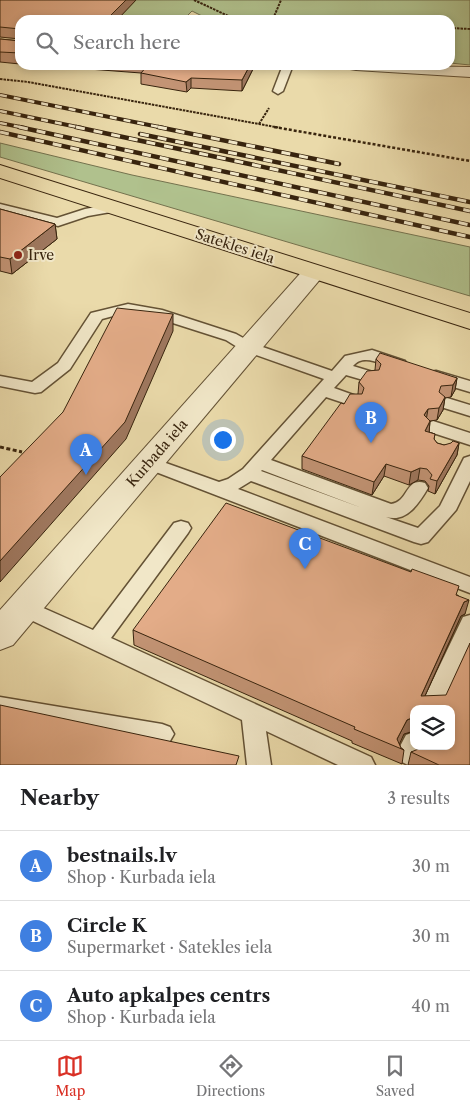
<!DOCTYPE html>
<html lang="en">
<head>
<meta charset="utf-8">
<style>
  :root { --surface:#fff; --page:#f2f2f2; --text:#202124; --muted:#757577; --line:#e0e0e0; --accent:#d93025 }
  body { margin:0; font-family:"Libre Caslon Text",serif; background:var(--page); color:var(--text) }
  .controls { position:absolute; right:15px; bottom:15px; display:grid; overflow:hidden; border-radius:10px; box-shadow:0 2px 8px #0003 }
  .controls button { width:45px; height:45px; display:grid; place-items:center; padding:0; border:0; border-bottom:1px solid var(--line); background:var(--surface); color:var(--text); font:25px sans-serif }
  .you { position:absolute; left:222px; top:439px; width:18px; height:18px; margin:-12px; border:4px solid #fff; border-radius:50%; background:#1a73e8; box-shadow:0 0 0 8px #1a73e833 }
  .badge { display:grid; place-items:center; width:32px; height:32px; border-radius:50%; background:var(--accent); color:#fff; font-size:16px; font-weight:700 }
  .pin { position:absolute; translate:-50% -41px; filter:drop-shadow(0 1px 2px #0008) }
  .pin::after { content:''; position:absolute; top:26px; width:18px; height:15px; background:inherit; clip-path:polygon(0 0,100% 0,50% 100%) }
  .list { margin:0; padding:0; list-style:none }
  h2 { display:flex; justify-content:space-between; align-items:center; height:65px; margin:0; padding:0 20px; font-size:21px }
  h2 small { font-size:16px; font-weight:400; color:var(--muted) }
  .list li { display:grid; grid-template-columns:32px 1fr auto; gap:15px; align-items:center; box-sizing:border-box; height:70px; padding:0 20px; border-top:1px solid var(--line) }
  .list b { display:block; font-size:19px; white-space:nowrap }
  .list p { margin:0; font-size:16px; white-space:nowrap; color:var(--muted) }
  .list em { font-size:16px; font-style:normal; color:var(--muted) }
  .icon { flex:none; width:28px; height:28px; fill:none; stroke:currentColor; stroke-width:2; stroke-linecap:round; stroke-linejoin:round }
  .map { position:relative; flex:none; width:470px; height:765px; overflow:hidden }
  .search { position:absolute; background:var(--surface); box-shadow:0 2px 8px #0003; left:15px; right:15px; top:15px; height:55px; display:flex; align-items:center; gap:12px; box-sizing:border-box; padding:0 18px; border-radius:15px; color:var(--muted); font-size:19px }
  .sheet { height:275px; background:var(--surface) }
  nav { display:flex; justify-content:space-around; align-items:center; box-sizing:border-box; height:70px; border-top:1px solid var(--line); background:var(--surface); font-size:14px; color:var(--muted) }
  nav a { display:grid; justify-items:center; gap:2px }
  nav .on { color:var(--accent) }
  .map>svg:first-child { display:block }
</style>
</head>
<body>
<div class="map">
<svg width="470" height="765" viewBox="0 0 470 765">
  <rect width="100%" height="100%" fill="#eadaaa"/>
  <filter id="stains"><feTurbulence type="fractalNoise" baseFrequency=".004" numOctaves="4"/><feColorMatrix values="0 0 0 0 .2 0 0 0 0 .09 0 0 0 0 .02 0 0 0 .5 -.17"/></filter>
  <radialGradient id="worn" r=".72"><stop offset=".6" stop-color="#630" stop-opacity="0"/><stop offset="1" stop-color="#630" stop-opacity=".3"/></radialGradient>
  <g fill="#b0c18d" stroke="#74724e">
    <polygon points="136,0 470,0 470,65 450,63 450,20 226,20 204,17 192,11 183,20 118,19"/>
    <polygon points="0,143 132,175 470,247 470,296 0,157"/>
  </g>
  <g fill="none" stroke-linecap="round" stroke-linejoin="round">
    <g stroke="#645235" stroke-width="3">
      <g id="lane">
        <polygon points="283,65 293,65 283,91 278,94 273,91"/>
        <polygon points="117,203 123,207 122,210 88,216 58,226 0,212 0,204 57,218 85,209"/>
        <path d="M128,304L162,310L236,334L254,344L332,371L345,356L372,350L405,361L407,364L405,367C388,372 367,350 353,366L376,373L378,377L376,381L370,382L346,375L334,388L359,397L361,401L359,405L353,406L326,397L271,460L391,504C409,502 405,477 425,483L428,488C419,503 407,523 386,517L418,528L440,506L464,458L470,456V481L456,510L428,542L421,544L414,542L251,481L238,489L470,577V593L143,467L140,463L143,459L149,457L219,482L228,479L243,469L324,379L242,350L226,340L154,317L128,312L102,319L70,369L41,392L35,393L0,386V376L32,382L58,363L91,313ZM262,470L362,508L261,471Z"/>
        <polygon points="436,371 470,381 470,392 430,380 428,376 430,372"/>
        <polygon points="447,398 470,405 470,416 441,407 439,403 441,399"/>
        <polygon points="433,421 470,433 470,445 427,431 424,427 427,423"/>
        <polygon points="181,521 188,523 191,528 188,533 111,638 371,757 375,765 338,765 266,731 271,765 247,765 242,720 16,613 13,607 16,601 23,599 93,630 174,523"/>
        <polygon points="470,615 470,646 441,709 419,709 463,617"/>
        <polygon points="0,697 162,724 170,727 174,734 170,741 162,744 0,717"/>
        <polygon points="414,732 414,746 424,746 416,761 408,765 400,761 396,754 406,735"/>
      </g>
    </g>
    <g stroke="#645235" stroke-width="2">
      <g id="street">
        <polygon points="347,65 470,67 470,77 356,70 350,69"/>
        <polygon points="314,265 322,267 326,272 322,277 13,645 0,650 0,610 306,267"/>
      </g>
    </g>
    <g stroke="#38240e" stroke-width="2">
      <polygon id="primary" points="0,165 470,313 470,329 0,178"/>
    </g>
    <g stroke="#38240e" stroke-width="2" stroke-dasharray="2.5 1" stroke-linecap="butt">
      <polyline points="194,0 237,20"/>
      <polyline points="273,19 281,0"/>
      <polyline points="274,19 302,20"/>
      <polyline points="450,28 470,29"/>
      <polyline points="0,79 28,82 281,128"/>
      <polyline points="259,124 269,108"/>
    </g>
    <polyline stroke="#38240e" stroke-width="2.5" stroke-dasharray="3 2" stroke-linecap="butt" points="274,127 470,161"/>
    <polyline stroke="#38240e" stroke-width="3" stroke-dasharray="4 2.5" stroke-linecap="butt" points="0,447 22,452"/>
    <use href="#lane" fill="#f1e7c8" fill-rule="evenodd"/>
    <use href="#street" fill="#f1e7c8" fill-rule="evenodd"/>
    <use href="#primary" fill="#eadaaa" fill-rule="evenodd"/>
    <g stroke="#38240e" stroke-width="4">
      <g id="rail-far1">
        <polyline points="0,95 164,128"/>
        <polyline points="0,111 82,128"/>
        <polyline points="0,123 25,128"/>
      </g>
    </g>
    <g stroke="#38240e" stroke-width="4.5">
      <g id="rail">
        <polyline points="19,127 470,225"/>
        <polyline points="76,127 470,211"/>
        <polyline points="158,127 339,164"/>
        <polyline points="0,132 470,237"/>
        <polyline points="140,134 470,202"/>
      </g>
    </g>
    <use href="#rail-far1" stroke="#f1e7c8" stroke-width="2.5" stroke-dasharray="7" stroke-linecap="butt"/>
    <use href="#rail" stroke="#f1e7c8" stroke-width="3" stroke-dasharray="9" stroke-linecap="butt"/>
  </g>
  <g fill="#c39475" stroke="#38240e">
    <polygon points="0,0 20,20 20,64 0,62 0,39 20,41 20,39 0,37"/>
    <polygon points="36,65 255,65 242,91 191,88 187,92 141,84 141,73"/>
    <polygon points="0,209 55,224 57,239 12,274 0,271"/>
    <polygon points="376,359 457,378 455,390 451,397 445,398 443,410 437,420 430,421 429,432 435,434 434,439 437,443 444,445 459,443 457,455 435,494 428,491 429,486 425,481 418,480 409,485 384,476 372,495 302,469 302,456 344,404 358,394 359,382 375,370"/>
    <polygon points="458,595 465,614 461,616 425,696 470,765 408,765 411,752 451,746 414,709 414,731 404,734 399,744 401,748 404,750 402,764 352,743 352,741 134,645 133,630"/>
  </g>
  <g fill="#9f785f" stroke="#38240e">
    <polygon points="126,0 136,0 117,20 108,18"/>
    <polygon points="250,65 255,65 242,91 242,80"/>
    <polygon points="191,78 191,88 187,92 186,82"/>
    <polygon points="55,224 57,239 12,274 10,259"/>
    <polygon points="173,314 173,331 126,439 0,582 0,561"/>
    <polygon points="457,378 455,390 451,397 453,385"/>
    <polygon points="445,397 443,410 437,420 439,408"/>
    <polygon points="428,409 426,421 424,415"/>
    <polygon points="430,421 429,434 425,431"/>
    <polygon points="459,443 457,455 435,494 437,481"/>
    <polygon points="386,464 384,476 372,495 374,482"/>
    <polygon points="420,468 418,480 409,485 411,472"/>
    <polygon points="469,600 465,614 461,616 419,709 421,696 464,602"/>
    <polygon points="414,717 414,731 404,734 398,747 397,739 407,720"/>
  </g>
  <g fill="#e3ac88" stroke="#38240e">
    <polygon points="0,0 126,0 108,18 146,20 20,20 20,29 0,27"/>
    <polygon points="20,33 20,53 0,52 0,39 20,41"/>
    <polygon points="148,65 250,65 242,80 191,78 186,82 141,73"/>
    <polygon points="0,209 55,224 10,259 0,257"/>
    <polygon points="117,308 173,314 125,422 0,561 0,477 63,412"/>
    <polygon points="380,353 457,378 453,385 441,386 439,392 445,397 439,408 428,409 424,415 430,421 425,431 435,434 434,439 437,443 444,445 451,443 453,441 459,443 437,481 430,479 432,475 427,469 420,468 411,472 386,464 374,482 302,456 341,403 344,404 350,394 362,394 364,388 359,382 367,371 379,370 381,364 376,359"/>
    <polygon points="226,503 411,572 412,569 459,586 456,595 469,600 464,602 421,696 446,695 470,643 470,765 439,765 411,752 421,748 421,746 451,746 451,709 414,709 414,717 407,720 397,739 401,748 404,750 354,729 355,727 133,630"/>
    <polygon points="0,705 239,756 236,765 0,765"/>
  </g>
  <circle fill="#8f2418" stroke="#f1e7c8" stroke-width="2" cx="18" cy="255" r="5"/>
  <g text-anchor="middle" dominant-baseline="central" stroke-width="4" stroke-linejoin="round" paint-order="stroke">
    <g font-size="14" fill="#38240e" stroke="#f1e7c8">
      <text transform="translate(235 246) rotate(18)">Satekles iela</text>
      <text transform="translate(157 453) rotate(-49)">Kurbada iela</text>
    </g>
    <g font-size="14" fill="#38240e" stroke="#f1e7c8" text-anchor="start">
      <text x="28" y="255">Irve</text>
    </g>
  </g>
  <rect width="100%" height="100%" filter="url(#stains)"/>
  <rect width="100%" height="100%" fill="url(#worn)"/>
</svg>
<div class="controls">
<button><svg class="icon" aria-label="layers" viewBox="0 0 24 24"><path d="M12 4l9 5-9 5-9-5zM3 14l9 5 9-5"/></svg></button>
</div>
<div class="you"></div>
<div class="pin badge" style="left:86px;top:475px;background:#3f7fe0">A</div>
<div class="pin badge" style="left:371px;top:443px;background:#3f7fe0">B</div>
<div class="pin badge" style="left:305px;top:569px;background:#3f7fe0">C</div>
<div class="search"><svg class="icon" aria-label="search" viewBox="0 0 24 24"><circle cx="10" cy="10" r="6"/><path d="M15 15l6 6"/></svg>Search here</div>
</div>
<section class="sheet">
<h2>Nearby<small>3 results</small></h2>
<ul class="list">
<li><span class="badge" style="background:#3f7fe0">A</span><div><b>bestnails.lv</b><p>Shop · Kurbada iela</p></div><em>30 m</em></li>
<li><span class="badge" style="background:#3f7fe0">B</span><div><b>Circle K</b><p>Supermarket · Satekles iela</p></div><em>30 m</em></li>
<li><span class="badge" style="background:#3f7fe0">C</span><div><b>Auto apkalpes centrs</b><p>Shop · Kurbada iela</p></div><em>40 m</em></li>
</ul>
</section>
<nav>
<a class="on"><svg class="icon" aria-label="map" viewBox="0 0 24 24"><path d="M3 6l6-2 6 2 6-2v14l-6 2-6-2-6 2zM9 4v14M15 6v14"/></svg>Map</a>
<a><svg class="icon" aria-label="directions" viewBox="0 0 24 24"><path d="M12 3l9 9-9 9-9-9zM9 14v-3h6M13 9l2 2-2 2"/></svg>Directions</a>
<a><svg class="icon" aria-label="saved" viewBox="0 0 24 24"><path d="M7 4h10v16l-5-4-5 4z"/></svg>Saved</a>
</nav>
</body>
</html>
